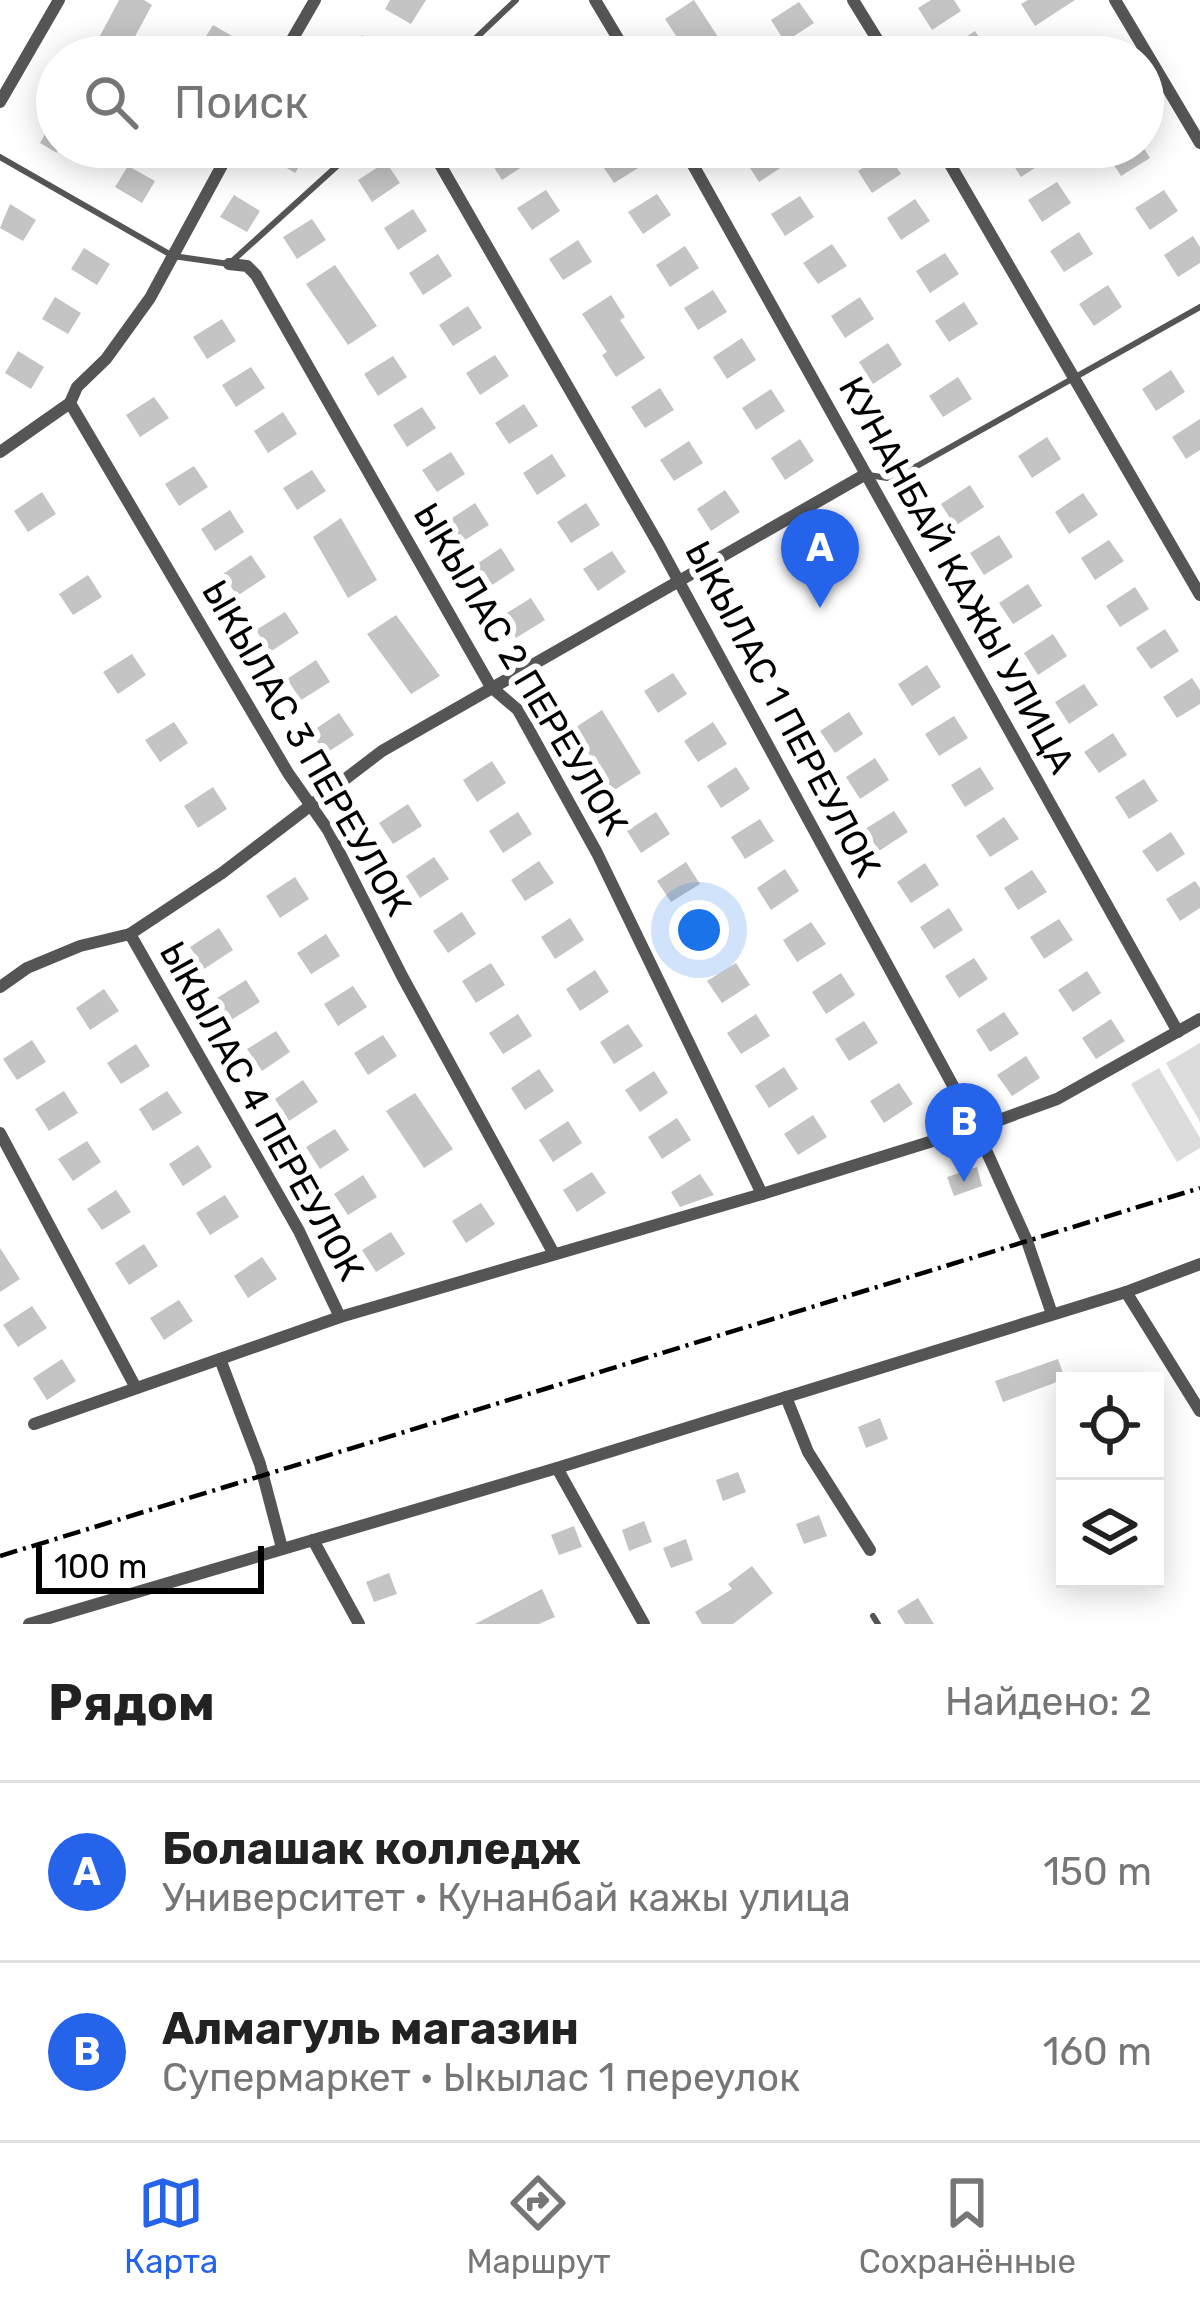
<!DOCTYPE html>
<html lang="ru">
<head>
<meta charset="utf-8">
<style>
  :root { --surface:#fff; --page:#f6f6f6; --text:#222; --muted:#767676; --line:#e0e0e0; --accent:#2563eb }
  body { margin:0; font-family:Rubik,sans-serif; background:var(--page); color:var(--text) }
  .controls { position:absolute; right:36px; bottom:36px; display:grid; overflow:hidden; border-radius:0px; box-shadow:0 6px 30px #0003 }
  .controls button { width:108px; height:108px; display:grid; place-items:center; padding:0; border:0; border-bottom:3px solid var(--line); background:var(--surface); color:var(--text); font:60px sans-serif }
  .scale { position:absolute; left:36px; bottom:30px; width:228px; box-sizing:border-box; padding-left:12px; border:6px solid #000; border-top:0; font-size:33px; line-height:42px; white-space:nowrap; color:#000; -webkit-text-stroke:9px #fff; paint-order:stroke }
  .you { position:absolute; left:699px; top:930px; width:42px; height:42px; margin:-30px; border:9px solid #fff; border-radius:50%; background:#1a73e8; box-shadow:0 0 0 18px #1a73e833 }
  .badge { display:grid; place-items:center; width:78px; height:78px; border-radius:50%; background:var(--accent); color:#fff; font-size:39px; font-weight:700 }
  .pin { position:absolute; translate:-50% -99px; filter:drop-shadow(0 3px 6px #0008) }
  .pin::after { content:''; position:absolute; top:63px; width:42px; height:36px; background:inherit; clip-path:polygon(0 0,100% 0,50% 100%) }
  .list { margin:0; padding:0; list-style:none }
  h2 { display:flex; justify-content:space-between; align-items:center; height:156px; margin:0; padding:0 48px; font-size:51px }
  h2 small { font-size:39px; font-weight:400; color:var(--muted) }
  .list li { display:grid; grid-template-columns:78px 1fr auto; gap:36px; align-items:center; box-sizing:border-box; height:180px; padding:0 48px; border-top:3px solid var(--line) }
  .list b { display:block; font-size:45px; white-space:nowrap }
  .list p { margin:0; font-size:39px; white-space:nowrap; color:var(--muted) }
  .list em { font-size:39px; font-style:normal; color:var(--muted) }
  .icon { flex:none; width:66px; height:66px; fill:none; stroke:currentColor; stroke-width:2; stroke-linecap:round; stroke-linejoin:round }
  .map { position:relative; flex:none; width:1200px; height:1624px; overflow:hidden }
  .search { position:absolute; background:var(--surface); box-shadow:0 6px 30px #0003; left:36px; right:36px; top:36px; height:132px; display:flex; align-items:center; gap:30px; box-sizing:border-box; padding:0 42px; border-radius:66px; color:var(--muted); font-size:45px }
  .sheet { height:516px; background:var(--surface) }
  nav { display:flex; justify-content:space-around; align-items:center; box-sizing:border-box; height:168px; border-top:3px solid var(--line); background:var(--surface); font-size:33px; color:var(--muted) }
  nav a { display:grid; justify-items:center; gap:6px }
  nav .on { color:var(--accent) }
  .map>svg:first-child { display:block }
</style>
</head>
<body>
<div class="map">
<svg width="1200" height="1624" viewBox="0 0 1200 1624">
  <rect width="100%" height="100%" fill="#fff"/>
  <g fill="#dcdcdc">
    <polygon points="1200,1043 1200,1122 1166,1063"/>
    <polygon points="1159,1068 1200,1138 1200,1148 1177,1162 1131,1084"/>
  </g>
  <g fill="#c4c4c4">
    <polygon points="119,0 144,0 152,5 124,57 106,57 93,49"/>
    <polygon points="390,0 426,0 411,24 385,9"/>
    <polygon points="694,0 720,40 734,57 690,57 665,19"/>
    <polygon points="931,0 954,0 961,11 932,30 918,8"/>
    <polygon points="1028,0 1075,0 1035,26 1021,4"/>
    <polygon points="799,2 814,23 785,42 771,20"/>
    <polygon points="213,25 239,40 229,57 218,57 200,46"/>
    <polygon points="975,31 989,53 982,57 951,57 946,50"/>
    <polygon points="362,35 398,57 349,57"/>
    <polygon points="1080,39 1092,57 1052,57"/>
    <polygon points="57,113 57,153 40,143"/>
    <polygon points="275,147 300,147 308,152 295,173 269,157"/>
    <polygon points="505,147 522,147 531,161 502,180 488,158"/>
    <polygon points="622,147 631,147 643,165 614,183 600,162"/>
    <polygon points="765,147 778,147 788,163 759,182 745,160"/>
    <polygon points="1019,147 1043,147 1050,158 1021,177 1007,155"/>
    <polygon points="1119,147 1143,147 1150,158 1121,176 1107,154"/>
    <polygon points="887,152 901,174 872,193 858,171"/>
    <polygon points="386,162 400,183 372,202 358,180"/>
    <polygon points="128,166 155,181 142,203 115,187"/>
    <polygon points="1057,182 1071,203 1042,222 1028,200"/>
    <polygon points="546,190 560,211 532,230 517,208"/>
    <polygon points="1164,190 1178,211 1150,230 1135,208"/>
    <polygon points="657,194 671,215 643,234 628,212"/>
    <polygon points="234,195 260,211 247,232 220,217"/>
    <polygon points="800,196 814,217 785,236 771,214"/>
    <polygon points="915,199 930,221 901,240 887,218"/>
    <polygon points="10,204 36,220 23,241 0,228"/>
    <polygon points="413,209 427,231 398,250 384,228"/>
    <polygon points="312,219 326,240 297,259 283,237"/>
    <polygon points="1079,232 1093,254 1064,272 1050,251"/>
    <polygon points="1193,236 1200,247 1200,263 1178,277 1164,255"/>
    <polygon points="578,240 592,262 563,280 549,259"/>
    <polygon points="832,244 847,266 818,284 803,263"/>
    <polygon points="685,246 699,268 670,287 656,265"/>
    <polygon points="84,248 110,264 97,285 71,269"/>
    <polygon points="945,253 959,274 930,293 916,271"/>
    <polygon points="438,254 452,276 423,295 409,273"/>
    <polygon points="335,265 377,326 348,345 306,284"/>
    <polygon points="1108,285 1122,307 1094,326 1079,304"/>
    <polygon points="713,290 727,312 698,330 684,308"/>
    <polygon points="611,295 625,317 620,320 645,358 616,377 602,355 607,352 582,314"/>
    <polygon points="55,297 81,313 68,334 42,319"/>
    <polygon points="860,297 874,319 845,338 831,316"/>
    <polygon points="964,302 978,324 949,342 935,321"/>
    <polygon points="468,306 482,328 453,346 439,325"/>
    <polygon points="222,319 236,341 207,359 193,337"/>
    <polygon points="742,338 756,360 727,379 713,357"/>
    <polygon points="888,343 902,365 873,384 859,362"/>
    <polygon points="18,351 44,367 31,389 5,373"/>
    <polygon points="495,355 509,376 480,395 466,373"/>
    <polygon points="393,356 407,377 378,396 364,374"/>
    <polygon points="251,367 265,388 236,407 222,385"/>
    <polygon points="1171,370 1185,392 1156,411 1142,389"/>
    <polygon points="958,377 972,399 943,417 929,396"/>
    <polygon points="660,388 674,410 645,428 631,407"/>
    <polygon points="771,389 785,411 756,430 742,408"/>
    <polygon points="154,397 169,418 140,437 126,415"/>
    <polygon points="524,404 538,426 509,444 495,423"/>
    <polygon points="422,407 436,428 407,447 393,425"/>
    <polygon points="283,412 297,434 268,453 254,431"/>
    <polygon points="1200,419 1200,450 1186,459 1172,437"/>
    <polygon points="1047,437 1061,459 1032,478 1018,456"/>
    <polygon points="800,439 814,461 785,480 771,458"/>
    <polygon points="689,441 703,463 674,481 660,460"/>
    <polygon points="451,452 465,474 437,492 422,470"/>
    <polygon points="552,454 566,476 537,495 523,473"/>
    <polygon points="194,466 208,487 179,506 165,484"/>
    <polygon points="312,470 326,491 297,510 283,488"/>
    <polygon points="970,485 984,507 955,526 941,504"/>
    <polygon points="725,490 740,512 711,531 697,509"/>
    <polygon points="42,492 56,514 28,532 14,511"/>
    <polygon points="1083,493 1098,515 1069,534 1055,512"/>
    <polygon points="475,503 489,525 460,543 446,522"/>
    <polygon points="586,503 600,525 571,543 557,522"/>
    <polygon points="230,510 244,532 215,551 201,529"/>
    <polygon points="341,518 377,580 348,598 313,537"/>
    <polygon points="999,535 1013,557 984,575 970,553"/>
    <polygon points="1109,540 1124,561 1095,580 1081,558"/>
    <polygon points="501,548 515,570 486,589 472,567"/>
    <polygon points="612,551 626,572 598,591 583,569"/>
    <polygon points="251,555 266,577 237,596 223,574"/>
    <polygon points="88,575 102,597 73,615 59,594"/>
    <polygon points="1028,584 1042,606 1013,624 999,603"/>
    <polygon points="1135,587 1149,609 1120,627 1106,606"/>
    <polygon points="531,598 545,620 516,638 502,616"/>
    <polygon points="285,612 299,633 270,652 256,630"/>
    <polygon points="396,615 440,676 411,694 367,634"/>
    <polygon points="1165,629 1179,651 1151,669 1136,648"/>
    <polygon points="1053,634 1067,656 1038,675 1024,653"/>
    <polygon points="132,654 146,675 118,694 103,672"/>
    <polygon points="316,660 330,682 301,700 287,679"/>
    <polygon points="927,665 941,687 912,706 898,684"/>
    <polygon points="673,673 687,694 658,713 644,691"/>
    <polygon points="1192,678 1200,690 1200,704 1177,718 1163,697"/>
    <polygon points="1084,684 1098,705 1069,724 1055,702"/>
    <polygon points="602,710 641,773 613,791 573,729"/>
    <polygon points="849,712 863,734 835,753 820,731"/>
    <polygon points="339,713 354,735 325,754 311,732"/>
    <polygon points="954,716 968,738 939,756 925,734"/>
    <polygon points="174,722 188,743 160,762 145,740"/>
    <polygon points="713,722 727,744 698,762 684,741"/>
    <polygon points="1113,733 1127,755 1099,773 1084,752"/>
    <polygon points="875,758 889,780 860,799 846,777"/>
    <polygon points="492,761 506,783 477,802 463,780"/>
    <polygon points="736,767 750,789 721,808 707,786"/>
    <polygon points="980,767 994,789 965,807 951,785"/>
    <polygon points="1144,779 1158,801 1129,819 1115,797"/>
    <polygon points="213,787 227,809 198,828 184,806"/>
    <polygon points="408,804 422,826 393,844 379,823"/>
    <polygon points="894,811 908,832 879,851 865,829"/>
    <polygon points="518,812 532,834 503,853 489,831"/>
    <polygon points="656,812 670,834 641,853 627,831"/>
    <polygon points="1004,817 1019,839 990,857 976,836"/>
    <polygon points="760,819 774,841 745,859 731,837"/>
    <polygon points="1171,832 1185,854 1157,872 1142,851"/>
    <polygon points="434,857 449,879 420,898 406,876"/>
    <polygon points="539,861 554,883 525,901 511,880"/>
    <polygon points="686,862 700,884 671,902 657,881"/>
    <polygon points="925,863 939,885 911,903 897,882"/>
    <polygon points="785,869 799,891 771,910 757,888"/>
    <polygon points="1032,870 1047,892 1018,910 1004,888"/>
    <polygon points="295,877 309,899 280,918 266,896"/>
    <polygon points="1195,881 1200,888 1200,908 1180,921 1166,899"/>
    <polygon points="949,908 963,930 934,949 920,927"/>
    <polygon points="462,912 476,934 448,953 433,931"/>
    <polygon points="570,918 584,940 555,959 541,937"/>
    <polygon points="712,919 726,941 697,960 683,938"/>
    <polygon points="1059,919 1073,940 1044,959 1030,937"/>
    <polygon points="811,922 826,944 797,962 783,940"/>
    <polygon points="219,928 233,950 204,969 190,947"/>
    <polygon points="326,934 340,956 311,974 297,953"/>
    <polygon points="974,958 988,979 959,998 945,976"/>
    <polygon points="491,963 505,985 476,1003 462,981"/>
    <polygon points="736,963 750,985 722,1003 707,981"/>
    <polygon points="595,970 609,992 580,1011 566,989"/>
    <polygon points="1087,971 1101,993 1073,1012 1058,990"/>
    <polygon points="841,973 855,995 826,1014 812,992"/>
    <polygon points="246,980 260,1002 231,1020 217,998"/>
    <polygon points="353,986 367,1007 338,1026 324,1004"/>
    <polygon points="104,989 119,1011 90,1030 76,1008"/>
    <polygon points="1004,1012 1019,1034 990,1052 976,1030"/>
    <polygon points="518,1014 532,1036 503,1054 489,1033"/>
    <polygon points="756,1014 770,1036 741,1054 727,1033"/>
    <polygon points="1111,1019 1125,1041 1096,1059 1082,1038"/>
    <polygon points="864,1021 878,1043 849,1061 835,1039"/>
    <polygon points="628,1024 643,1046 614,1064 600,1042"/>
    <polygon points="276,1031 290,1052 262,1071 247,1049"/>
    <polygon points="383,1035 397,1056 368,1075 354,1053"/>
    <polygon points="32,1040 46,1062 17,1080 3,1059"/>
    <polygon points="136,1044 150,1066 121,1084 107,1063"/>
    <polygon points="1026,1056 1040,1078 1012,1096 997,1075"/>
    <polygon points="784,1067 798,1089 769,1108 755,1086"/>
    <polygon points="539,1069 554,1091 525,1110 511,1088"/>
    <polygon points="654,1071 668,1093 640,1112 625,1090"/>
    <polygon points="303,1080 318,1102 289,1121 275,1099"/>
    <polygon points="899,1083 913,1104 884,1123 870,1101"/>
    <polygon points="64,1091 78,1113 49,1131 35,1109"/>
    <polygon points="167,1091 182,1113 153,1131 139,1109"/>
    <polygon points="415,1093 453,1149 424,1168 386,1111"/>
    <polygon points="813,1115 827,1137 798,1155 784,1134"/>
    <polygon points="677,1118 691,1140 662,1159 648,1137"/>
    <polygon points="568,1121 582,1143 553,1162 539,1140"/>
    <polygon points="335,1129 349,1150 320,1169 306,1147"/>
    <polygon points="87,1141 101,1162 73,1181 58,1159"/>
    <polygon points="198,1145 212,1167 183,1186 169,1164"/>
    <polygon points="977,1167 982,1186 954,1196 947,1177"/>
    <polygon points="592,1172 606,1193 577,1212 563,1190"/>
    <polygon points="700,1174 714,1195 680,1207 671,1192"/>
    <polygon points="363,1175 377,1197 348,1215 334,1194"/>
    <polygon points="116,1190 131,1212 102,1230 87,1209"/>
    <polygon points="225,1195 239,1217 210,1235 196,1213"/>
    <polygon points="481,1203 495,1224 466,1243 452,1221"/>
    <polygon points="391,1232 405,1254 376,1272 362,1250"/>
    <polygon points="144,1244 158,1266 129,1285 115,1263"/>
    <polygon points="0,1248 20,1279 0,1292"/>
    <polygon points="262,1257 277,1279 248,1298 234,1276"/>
    <polygon points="179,1300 193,1321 164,1340 150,1318"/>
    <polygon points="32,1306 47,1328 18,1347 3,1325"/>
    <polygon points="62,1359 76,1381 47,1400 33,1378"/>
    <polygon points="1058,1359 1065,1379 1003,1402 995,1381"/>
    <polygon points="880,1418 888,1439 866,1448 858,1427"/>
    <polygon points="738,1472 746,1492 723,1501 716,1480"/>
    <polygon points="819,1515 827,1536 804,1544 796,1524"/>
    <polygon points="644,1521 652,1542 629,1551 622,1530"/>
    <polygon points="574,1526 582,1547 559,1555 551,1535"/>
    <polygon points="686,1539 693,1560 671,1568 663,1548"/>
    <polygon points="752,1566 773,1593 733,1624 702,1624 695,1612 732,1589 728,1584"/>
    <polygon points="389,1573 397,1594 374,1602 366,1582"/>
    <polygon points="542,1589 555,1617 539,1624 475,1624"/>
    <polygon points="918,1598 934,1624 905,1624 897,1611"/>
  </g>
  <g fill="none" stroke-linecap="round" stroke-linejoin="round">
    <g stroke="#555" stroke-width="6">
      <polyline points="456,57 516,0"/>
      <polyline points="0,157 173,256 229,264 358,147"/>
      <polyline points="869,475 887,478 917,466 1200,307"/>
      <polyline points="873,1616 878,1624"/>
    </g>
    <g stroke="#555" stroke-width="12">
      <polyline points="595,0 629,57"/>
      <polyline points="853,0 888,57"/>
      <polyline points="1115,0 1200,143"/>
      <polyline points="282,57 315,0"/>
      <polyline points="0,102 59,0"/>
      <polyline points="430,147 659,545 976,1128 1027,1241 1052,1314"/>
      <polyline points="683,147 1178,1032"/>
      <polyline points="940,147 1200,595"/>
      <polyline points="229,264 247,266 256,275 491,687 518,710 597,853 762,1194"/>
      <polyline points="70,403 288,773 328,830 402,976 554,1254"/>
      <polyline points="0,452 70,403 77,387 106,359 150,298 232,147"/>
      <polyline points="130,934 299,1231 340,1317"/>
      <polyline points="0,987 27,968 80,946 130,934 222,873 382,751 866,474"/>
      <polyline points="0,1133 136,1388"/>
      <polyline points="1126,1292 1200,1411"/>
      <polyline points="220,1359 260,1464 282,1548"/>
      <polyline points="786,1397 808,1452 870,1550"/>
      <polyline points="34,1424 340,1317 762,1194 994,1122 1057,1099 1200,1019"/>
      <polyline points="557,1468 644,1624"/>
      <polyline points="313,1540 359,1624"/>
      <polyline points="29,1624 557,1468 1126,1292 1200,1264"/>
    </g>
    <polyline stroke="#000" stroke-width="4.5" stroke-dasharray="18 6 3 6" stroke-linecap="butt" points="0,1556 1200,1188"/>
  </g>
  <g text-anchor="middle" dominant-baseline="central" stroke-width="12" stroke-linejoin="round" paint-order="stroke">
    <g font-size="36" fill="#000" stroke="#fff">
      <text transform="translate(957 575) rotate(61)">КУНАНБАЙ КАЖЫ УЛИЦА</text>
      <text transform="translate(521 669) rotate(59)">ЫКЫЛАС 2 ПЕРЕУЛОК</text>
      <text transform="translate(783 709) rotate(62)">ЫКЫЛАС 1 ПЕРЕУЛОК</text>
      <text transform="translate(307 748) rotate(60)">ЫКЫЛАС 3 ПЕРЕУЛОК</text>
      <text transform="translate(262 1111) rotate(61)">ЫКЫЛАС 4 ПЕРЕУЛОК</text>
    </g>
  </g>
</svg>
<div class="controls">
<button><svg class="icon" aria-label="locate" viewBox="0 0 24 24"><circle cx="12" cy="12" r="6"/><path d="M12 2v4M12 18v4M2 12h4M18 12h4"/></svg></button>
<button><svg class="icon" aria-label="layers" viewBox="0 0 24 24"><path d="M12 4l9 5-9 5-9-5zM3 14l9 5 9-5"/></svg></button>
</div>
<div class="scale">100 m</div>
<div class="you"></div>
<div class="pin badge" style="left:820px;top:608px">A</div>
<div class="pin badge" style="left:964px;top:1182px">B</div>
<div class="search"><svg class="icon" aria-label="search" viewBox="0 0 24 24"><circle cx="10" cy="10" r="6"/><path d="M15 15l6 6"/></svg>Поиск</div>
</div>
<section class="sheet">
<h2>Рядом<small>Найдено: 2</small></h2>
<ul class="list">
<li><span class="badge">A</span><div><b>Болашак колледж</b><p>Университет · Кунанбай кажы улица</p></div><em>150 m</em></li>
<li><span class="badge">B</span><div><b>Алмагуль магазин</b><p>Супермаркет · Ыкылас 1 переулок</p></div><em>160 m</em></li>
</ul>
</section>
<nav>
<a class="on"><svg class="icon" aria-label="map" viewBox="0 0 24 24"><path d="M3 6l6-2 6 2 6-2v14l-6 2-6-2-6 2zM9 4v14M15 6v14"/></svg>Карта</a>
<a><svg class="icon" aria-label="directions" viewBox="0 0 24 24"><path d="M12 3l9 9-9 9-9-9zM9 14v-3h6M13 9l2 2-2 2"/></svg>Маршрут</a>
<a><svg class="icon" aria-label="saved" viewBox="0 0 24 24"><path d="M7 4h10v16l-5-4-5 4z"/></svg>Сохранённые</a>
</nav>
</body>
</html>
